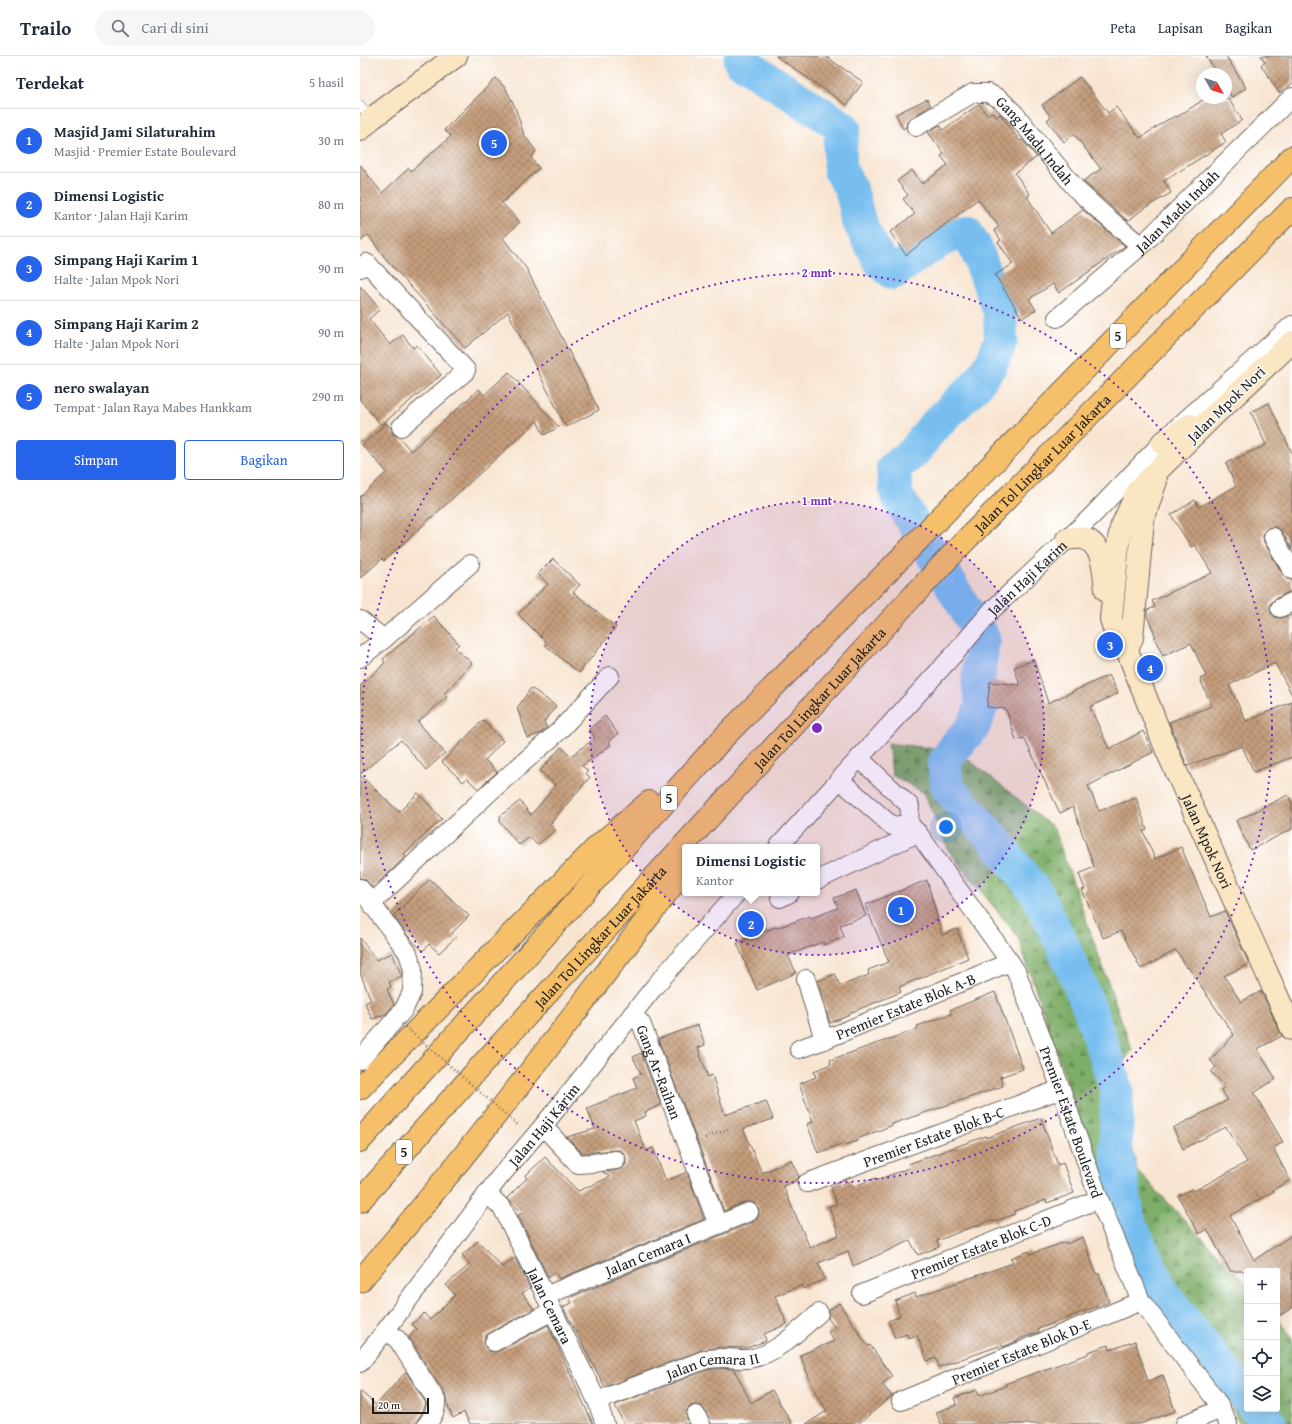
<!DOCTYPE html>
<html lang="id">
<head>
<meta charset="utf-8">
<style>
  :root { --surface:#fff; --page:#f6f6f7; --text:#1f2937; --muted:#747a83; --line:#e0e1e3; --accent:#2563eb }
  body { margin:0; font-family:"Gentium Book Plus",serif; background:var(--page); color:var(--text) }
  .controls { position:absolute; right:12px; bottom:12px; display:grid; overflow:hidden; border-radius:4px; box-shadow:0 4px 16px #0002 }
  .controls button { width:36px; height:36px; display:grid; place-items:center; padding:0; border:0; border-bottom:1px solid var(--line); background:var(--surface); color:var(--text); font:20px sans-serif }
  .compass { position:absolute; left:836px; top:12px; width:36px; height:36px; border-radius:50%; background:var(--surface); box-shadow:0 4px 16px #0002; rotate:129deg }
  .scale { position:absolute; left:12px; bottom:10px; width:57px; box-sizing:border-box; padding-left:4px; border:2px solid #1c1c1c; border-top:0; font-size:11px; line-height:14px; white-space:nowrap; color:#1c1c1c; -webkit-text-stroke:3px #fff; paint-order:stroke }
  .you { position:absolute; left:586px; top:771px; width:14px; height:14px; margin:-10px; border:3px solid #fff; border-radius:50%; background:#1a73e8; box-shadow:0 0 0 6px #1a73e833 }
  .badge { display:grid; place-items:center; width:26px; height:26px; border-radius:50%; background:var(--accent); color:#fff; font-size:13px; font-weight:700 }
  .pin { position:absolute; translate:-50% -50%; border:2px solid #fff; box-shadow:0 1px 4px #0006 }
  .popup { position:absolute; left:322px; top:788px; width:138px; height:52px; box-sizing:border-box; display:grid; place-content:center; border-radius:4px; background:var(--surface); filter:drop-shadow(0 1px 3px #0005); font-size:13px; white-space:nowrap; color:var(--muted) }
  .popup b { font-size:15px; color:var(--text) }
  .popup::after { content:''; position:absolute; left:50%; top:100%; margin-left:-8px; border:8px solid transparent; border-top-color:var(--surface) }
  .list { margin:0; padding:0; list-style:none }
  h2 { display:flex; justify-content:space-between; align-items:center; height:52px; margin:0; padding:0 16px; font-size:17px }
  h2 small { font-size:13px; font-weight:400; color:var(--muted) }
  .list li { display:grid; grid-template-columns:26px 1fr auto; gap:12px; align-items:center; box-sizing:border-box; height:64px; padding:0 16px; border-top:1px solid var(--line) }
  .list b { display:block; font-size:15px; white-space:nowrap }
  .list p { margin:0; font-size:13px; white-space:nowrap; color:var(--muted) }
  .list em { font-size:13px; font-style:normal; color:var(--muted) }
  .actions { display:flex; gap:8px; padding:12px 16px }
  .actions a { flex:1; padding:9px 0; border:1px solid var(--accent); border-radius:4px; text-align:center; font-size:14px; color:var(--accent) }
  .actions .main { background:var(--accent); color:#fff }
  .icon { flex:none; width:22px; height:22px; fill:none; stroke:currentColor; stroke-width:2; stroke-linecap:round; stroke-linejoin:round }
  .map { position:relative; flex:none; width:932px; height:1368px; overflow:hidden }
  header { display:flex; align-items:center; gap:24px; box-sizing:border-box; height:56px; padding:0 20px; background:var(--surface); border-bottom:1px solid var(--line) }
  header strong { font-size:19px }
  nav { display:flex; gap:22px; margin-inline-start:auto; font-size:14px }
  .search { width:280px; height:36px; background:var(--page); display:flex; align-items:center; gap:10px; box-sizing:border-box; padding:0 14px; border-radius:22px; color:var(--muted); font-size:15px }
  main { display:flex }
  aside { flex:1; background:var(--surface) }
  .map>svg:first-child { display:block }
</style>
</head>
<body>
<header>
<strong>Trailo</strong>
<div class="search"><svg class="icon" aria-label="search" viewBox="0 0 24 24"><circle cx="10" cy="10" r="6"/><path d="M15 15l6 6"/></svg>Cari di sini</div>
<nav><a>Peta</a><a>Lapisan</a><a>Bagikan</a></nav>
</header>
<main>
<aside>
<h2>Terdekat<small>5 hasil</small></h2>
<ul class="list">
<li><span class="badge">1</span><div><b>Masjid Jami Silaturahim</b><p>Masjid · Premier Estate Boulevard</p></div><em>30 m</em></li>
<li><span class="badge">2</span><div><b>Dimensi Logistic</b><p>Kantor · Jalan Haji Karim</p></div><em>80 m</em></li>
<li><span class="badge">3</span><div><b>Simpang Haji Karim 1</b><p>Halte · Jalan Mpok Nori</p></div><em>90 m</em></li>
<li><span class="badge">4</span><div><b>Simpang Haji Karim 2</b><p>Halte · Jalan Mpok Nori</p></div><em>90 m</em></li>
<li><span class="badge">5</span><div><b>nero swalayan</b><p>Tempat · Jalan Raya Mabes Hankkam</p></div><em>290 m</em></li>
</ul>
<div class="actions"><a class="main">Simpan</a><a>Bagikan</a></div>
</aside>
<div class="map">
<svg width="932" height="1368" viewBox="0 0 932 1368">
  <defs>
    <pattern id="forest-firs" width="22" height="20" patternUnits="userSpaceOnUse"><rect width="22" height="20" fill="#7ead67"/><path d="M5 1l3.5 6h-7zM16 11l3.5 6h-7z" fill="#668c54"/></pattern>
    <pattern id="building-cross-hatch" width="8" height="8" patternUnits="userSpaceOnUse"><rect width="8" height="8" fill="#c59d7c"/><path d="M0 0l8 8M0 8l8-8" fill="none" stroke="#9f7f65"/></pattern>
  </defs>
  <rect width="100%" height="100%" fill="#fff"/>
  <filter id="ink" filterUnits="userSpaceOnUse"><feTurbulence type="fractalNoise" baseFrequency=".025" numOctaves="2"/><feDisplacementMap in="SourceGraphic" scale="8" xChannelSelector="R" yChannelSelector="G"/><feConvolveMatrix kernelMatrix="1 2 1 2 8 2 1 2 1" color-interpolation-filters="sRGB"/></filter>
  <filter id="wash" filterUnits="userSpaceOnUse"><feTurbulence type="fractalNoise" baseFrequency=".012" numOctaves="4" result="noise"/><feDisplacementMap in="SourceGraphic" scale="16" xChannelSelector="R" yChannelSelector="G"/><feGaussianBlur stdDeviation="0.9" result="paint"/><feColorMatrix in="noise" values="0 0 0 0 0 0 0 0 0 0 0 0 0 0 0 0 0 1.4 0 .05"/><feComposite in="paint" operator="in"/></filter>
  <g filter="url(#wash)">
    <rect width="100%" height="100%" fill="#f8e5d1"/>
    <polygon fill="url(#forest-firs)" stroke="#4d6442" points="528,687 599,696 694,772 772,994 757,1015 777,1114 887,1229 887,1353 917,1353 917,1262 932,1282 932,1368 880,1368 867,1342 799,1263 772,1218 658,881 589,795 564,737 532,719"/>
    <g fill="none" stroke-linecap="round" stroke-linejoin="round">
      <g stroke="#77beef" stroke-width="34">
        <path d="M383,0L380,5L484,72L480,90V114L491,133L500,168L521,207L533,217C556,201 578,181 606,175L616,193L640,256L641,283L632,307L616,329L572,372L553,397L533,412L537,440L623,582L618,625L622,649L613,671L597,688L584,707L588,732L636,786L676,836L703,890L729,951L757,1034L756,1094L769,1167L803,1238L887,1343"/>
        <polyline points="896,1353 910,1368"/>
      </g>
    </g>
    <g id="blocks">
      <g fill="url(#building-cross-hatch)">
        <polygon points="416,0 465,0 503,26 487,49"/>
        <polygon points="846,0 866,0 886,32 872,41 866,32 866,18 857,18"/>
        <polygon points="901,0 932,0 932,28 919,37 901,9 905,6"/>
        <polygon points="720,21 748,57 756,51 780,82 807,64 816,60 817,61 846,42 868,42 882,64 861,78 866,86 804,125 811,137 783,153 768,165 723,125 741,113 714,78 704,86 687,64 691,61 682,49"/>
        <polygon points="136,22 146,33 155,51 164,79 176,95 171,102 179,112 142,147 160,166 143,182 166,212 239,354 206,371 148,256 105,292 26,203 8,179 0,186 0,109 22,137 49,112 51,115 91,80 84,74"/>
        <polygon points="567,43 571,50 551,62 547,66 546,71 543,73 536,58"/>
        <polygon points="619,48 627,59 632,56 636,61 640,58 660,85 662,84 677,101 655,117 670,139 667,141 691,177 723,154 765,190 699,237 693,228 669,243 676,254 662,262 635,219 653,208 638,186 641,184 634,174 639,171 618,143 546,199 530,176 555,158 543,143 548,139 537,125 552,114 562,128 588,109 581,100 584,98 568,76 580,69 583,74"/>
        <polygon points="0,230 20,253 9,263 30,289 43,279 53,292 57,289 81,319 21,369 0,344"/>
        <polygon points="149,316 199,371 184,379 177,365 24,505 22,503 0,522 0,441 27,416 2,389 26,367 31,372 33,378 39,381 51,395 119,333 124,339"/>
        <polygon points="909,347 932,397 932,493 922,476 918,472 913,471 908,472 904,475 903,481 904,486 923,519 927,523 932,524 932,534 915,543 911,547 910,552 911,557 915,561 920,562 930,559 932,563 932,639 915,607 869,629 886,665 932,646 932,701 894,716 882,690 827,710 809,666 852,650 840,623 846,620 831,587 803,600 794,581 796,581 787,560 787,554 795,551 792,545 852,517 835,489 831,491 811,459 835,444 839,451 876,430 866,407 906,389 891,356"/>
        <polygon points="193,503 220,529 213,536 256,571 219,617 185,589 186,586 158,558 188,528 178,518"/>
        <polygon points="74,560 99,588 95,592 112,607 84,638 87,641 58,666 85,697 66,714 41,684 0,718 0,630 21,611 25,606 23,603"/>
        <polygon points="674,604 688,647 749,619 758,637 730,651 749,693 783,675 793,696 728,730 739,755 776,742 787,774 783,775 795,803 821,791 851,861 865,855 889,908 864,920 881,946 901,935 922,980 897,993 916,1023 894,1037 923,1086 913,1092 930,1124 913,1134 914,1135 870,1160 894,1204 932,1179 932,1252 917,1261 917,1215 870,1215 847,1173 839,1178 818,1140 832,1133 834,1135 887,1106 866,1071 823,1093 813,1072 868,1044 861,1034 865,1030 851,1016 856,1011 850,1004 874,979 828,911 827,912 816,894 781,913 761,875 743,882 722,834 725,833 719,818 734,811 713,751 700,757 664,682 656,684 646,653 627,651 630,626 660,629 654,611"/>
        <polygon points="171,632 196,650 184,666 187,672 181,677 168,682 157,652"/>
        <polygon points="245,660 258,678 249,685 251,689 222,710 228,715 225,717 230,721 190,768 195,774 177,789 170,781 159,789 140,766 140,760 160,745 171,759 196,730 180,715 201,691 211,700 235,682 229,673"/>
        <polygon points="123,664 143,685 125,704 137,716 118,733 107,722 103,726 82,706"/>
        <polygon points="0,719 39,756 58,737 82,763 44,798 46,800 13,832 5,823 0,822"/>
        <polygon points="928,739 932,747 932,773 890,794 876,765"/>
        <polygon points="70,823 109,860 92,877 96,881 79,897 69,888 63,895 48,880 33,860"/>
        <polygon points="567,824 582,879 597,873 608,902 539,931 541,936 490,957 490,959 470,967 458,925 475,918 480,930 509,919 508,914 529,906 505,849"/>
        <polygon points="496,834 506,860 480,869 484,881 464,889 463,886 428,899 436,917 397,934 377,887 416,871 417,872 450,860 451,862 478,852 474,842"/>
        <polygon points="0,882 16,904 32,897 42,920 29,926 31,931 27,933 34,949 26,958 12,963 5,947 11,944 0,917"/>
        <polygon points="635,936 663,1013 640,1021 643,1030 532,1068 533,1069 497,1083 498,1085 482,1090 481,1088 458,1097 447,1068 453,1066 439,1028 456,1021 454,1015 471,1008 470,1004 558,973 557,970 591,958 590,954"/>
        <polygon points="338,969 345,989 338,992 348,1021 352,1019 365,1059 406,1045 413,1063 383,1073 402,1117 431,1104 439,1121 437,1124 423,1130 450,1192 479,1179 469,1150 477,1148 471,1132 490,1125 492,1131 516,1122 517,1124 549,1112 548,1108 626,1080 626,1082 681,1062 698,1109 703,1107 714,1137 687,1147 686,1144 654,1155 655,1158 633,1166 632,1164 604,1174 577,1185 579,1191 558,1199 550,1185 493,1210 488,1195 458,1207 465,1223 443,1233 442,1229 415,1240 427,1268 404,1278 406,1285 386,1292 360,1291 342,1294 245,1331 203,1251 212,1247 209,1242 393,1166 397,1163 399,1158 399,1152 396,1148 390,1146 385,1146 364,1155 298,983"/>
        <polygon points="281,997 301,1049 285,1056 286,1060 274,1065 286,1095 293,1092 306,1125 327,1116 344,1163 199,1223 195,1217 188,1221 158,1159 162,1157 147,1142 167,1122 165,1120 185,1101 218,1135 250,1121 243,1116 257,1114 263,1112 266,1108 266,1102 264,1097 260,1094 255,1094 222,1097 207,1081 235,1073 227,1052 277,1032 273,1022 281,1018 273,1001"/>
        <polygon points="723,1181 736,1218 739,1218 749,1246 678,1273 679,1276 659,1283 659,1284 643,1291 642,1289 579,1311 576,1302 567,1305 557,1279 548,1282 547,1278 535,1282 528,1265 540,1260 535,1245 555,1237 556,1241 653,1207 651,1202 669,1195 670,1198 706,1186 706,1188"/>
        <polygon points="118,1185 142,1211 155,1202 170,1232 162,1237 174,1253 129,1277 125,1280 124,1285 125,1291 129,1295 134,1296 139,1295 188,1269 233,1368 110,1368 104,1356 93,1362 87,1348 85,1338 49,1281 57,1273 52,1268 64,1257 70,1264 95,1239 86,1229 110,1208 102,1199"/>
        <polygon points="479,1247 508,1290 510,1289 532,1320 522,1328 532,1340 498,1368 446,1368 467,1355 455,1336 440,1299 474,1285 468,1276 475,1272 468,1262 469,1254"/>
        <polygon points="775,1285 788,1325 803,1319 815,1355 780,1368 581,1368 576,1356 597,1349 594,1342 617,1334 619,1340 646,1330 645,1328 675,1317 728,1298 728,1296 748,1289 750,1294"/>
        <polygon points="360,1312 374,1313 391,1347 412,1334 432,1368 351,1368 345,1354 341,1350 336,1349 331,1350 327,1354 326,1359 329,1368 264,1368 255,1349 347,1314"/>
        <polygon points="46,1316 66,1347 63,1355 58,1363 54,1368 0,1368 0,1335 16,1349"/>
      </g>
    </g>
  </g>
  <g filter="url(#ink)">
    <use href="#blocks" fill-opacity="0" stroke="#69625b" stroke-width="1"/>
    <g fill="none" stroke-linecap="round" stroke-linejoin="round">
      <g stroke="#69625b" stroke-width="10">
        <polyline id="lane" points="0,49 11,63"/>
      </g>
      <g stroke="#69625b" stroke-width="20">
        <g id="street">
          <path id="s1" d="M556,71L613,37H628L640,43L655,58L717,134L742,157L781,190"/>
          <polyline points="0,212 6,207 8,208 106,314 105,316 41,371"/>
          <path id="s2" d="M697,262L781,190L932,41"/>
          <polyline points="913,481 932,514"/>
          <polyline points="920,552 932,546"/>
          <polyline points="0,564 24,583"/>
          <polyline points="0,602 24,583 110,508"/>
          <polyline points="499,702 550,750 549,768"/>
          <polyline points="480,724 532,770 549,768"/>
          <path id="s3" d="M549,768L558,777L650,906L656,915L701,1033L739,1143L781,1245L855,1343L861,1353L868,1368"/>
          <path id="s4" d="M418,791L597,595L632,554L733,459L811,377L932,269"/>
          <polyline points="457,824 558,777"/>
          <polyline points="0,832 48,897 53,913 52,936 44,953 0,1004"/>
          <polyline points="420,842 430,837"/>
          <polyline points="12,847 131,735 198,676 250,620"/>
          <polyline points="446,923 464,984"/>
          <path id="s5" d="M272,958L281,967L358,1169"/>
          <path id="s6" d="M439,993L464,984L650,906"/>
          <polyline points="183,1070 218,1108 233,1107 256,1104"/>
          <path id="s7" d="M447,1127L701,1033"/>
          <path id="s8" d="M127,1137L143,1153L237,1345L245,1368"/>
          <path id="s9" d="M502,1238L739,1143"/>
          <path id="s10" d="M185,1240L389,1156"/>
          <path d="M26,1274L38,1284L76,1344C77,1353 73,1361 67,1368"/>
          <polyline points="134,1286 192,1255"/>
          <path id="s11" d="M0,1307L26,1274L138,1123L183,1070L295,930L377,837"/>
          <path id="s12" d="M237,1345L344,1304C359,1300 372,1303 387,1303C413,1301 440,1274 459,1257"/>
          <path id="s13" d="M541,1345L781,1245"/>
          <polyline points="336,1359 341,1368"/>
          <polyline points="825,1368 861,1353"/>
        </g>
      </g>
      <g stroke="#69625b" stroke-width="24">
        <g id="secondary">
          <polyline points="0,74 11,63 96,0"/>
          <path id="s14" d="M932,286L855,358L778,434L761,472L758,489L751,563L758,585L767,594L807,695L932,973"/>
          <polyline points="802,387 830,369"/>
          <path d="M707,483C713,482 718,481 723,482C744,488 744,518 746,534"/>
          <polyline points="767,594 772,582 783,464 796,425"/>
        </g>
      </g>
      <g stroke="#69625b" stroke-width="24">
        <g id="highway">
          <polyline points="0,1032 238,790 289,746"/>
          <polyline points="0,1085 365,680 527,516 932,101"/>
          <path id="s15" d="M0,1145L127,1003L552,541L602,488L932,153"/>
          <path d="M0,1225C114,1092 219,952 325,813"/>
        </g>
      </g>
      <polyline stroke="#69625b" stroke-width="2.5" stroke-dasharray="1 3" stroke-linecap="butt" points="345,1082 368,1073"/>
      <use href="#lane" stroke="#fff" stroke-width="9"/>
      <use href="#street" stroke="#fff" stroke-width="18"/>
      <use href="#secondary" stroke="#fbe6c4" stroke-width="22"/>
      <use href="#highway" stroke="#f6c06b" stroke-width="22"/>
      <polyline stroke="#69625b" stroke-width="2.5" stroke-dasharray="1 3" stroke-linecap="butt" points="42,968 159,1070"/>
    </g>
  </g>
  <circle cx="457" cy="672" r="227" fill="#7b2cbf" fill-opacity=".12"/>
  <g fill="none" stroke="#7b2cbf" stroke-width="2" stroke-dasharray="2 4">
    <circle cx="457" cy="672" r="227"/>
    <circle cx="457" cy="672" r="455"/>
  </g>
  <g text-anchor="middle" dominant-baseline="central" stroke-width="3" stroke-linejoin="round" paint-order="stroke">
    <g fill="#fff" stroke="#606060" stroke-width="1">
      <rect x="750" y="268" width="16" height="24" rx="3"/>
      <rect x="301" y="730" width="16" height="24" rx="3"/>
      <rect x="36" y="1084" width="16" height="24" rx="3"/>
    </g>
    <g font-size="14" font-weight="bold" fill="#1c1c1c">
      <text x="758" y="280">5</text>
      <text x="309" y="742">5</text>
      <text x="44" y="1096">5</text>
    </g>
    <g font-size="15" fill="#1c1c1c" stroke="#fff">
      <text stroke="none"><textPath href="#s1" startOffset="149">Gang Madu Indah</textPath></text>
      <text stroke="none"><textPath href="#s2" startOffset="161">Jalan Madu Indah</textPath></text>
      <text transform="translate(866 348) rotate(-44)">Jalan Mpok Nori</text>
      <text stroke="none"><textPath href="#s15" startOffset="1005">Jalan Tol Lingkar Luar Jakarta</textPath></text>
      <text stroke="none"><textPath href="#s4" startOffset="367">Jalan Haji Karim</textPath></text>
      <text stroke="none"><textPath href="#s15" startOffset="681">Jalan Tol Lingkar Luar Jakarta</textPath></text>
      <text stroke="none"><textPath href="#s14" startOffset="590">Jalan Mpok Nori</textPath></text>
      <text stroke="none"><textPath href="#s15" startOffset="357">Jalan Tol Lingkar Luar Jakarta</textPath></text>
      <text stroke="none"><textPath href="#s6" startOffset="115">Premier Estate Blok A-B</textPath></text>
      <text stroke="none"><textPath href="#s5" startOffset="65">Gang Ar-Raihan</textPath></text>
      <text stroke="none"><textPath href="#s3" startOffset="343">Premier Estate Boulevard</textPath></text>
      <text stroke="none"><textPath href="#s11" startOffset="301">Jalan Haji Karim</textPath></text>
      <text stroke="none"><textPath href="#s7" startOffset="135">Premier Estate Blok B-C</textPath></text>
      <text stroke="none"><textPath href="#s9" startOffset="128">Premier Estate Blok C-D</textPath></text>
      <text stroke="none"><textPath href="#s10" startOffset="111">Jalan Cemara I</textPath></text>
      <text stroke="none"><textPath href="#s8" startOffset="130">Jalan Cemara</textPath></text>
      <text stroke="none"><textPath href="#s13" startOffset="130">Premier Estate Blok D-E</textPath></text>
      <text stroke="none"><textPath href="#s12" startOffset="122">Jalan Cemara II</textPath></text>
    </g>
  </g>
  <circle cx="457" cy="672" r="6" fill="#7b2cbf" stroke="#fff" stroke-width="2"/>
  <g font-size="12" text-anchor="middle" font-weight="bold" fill="#7b2cbf" stroke="#fff" stroke-width="3" stroke-linejoin="round" paint-order="stroke">
    <text x="457" y="221">2 mnt</text>
    <text x="457" y="449">1 mnt</text>
  </g>
</svg>
<div class="controls">
<button>+</button>
<button>−</button>
<button><svg class="icon" aria-label="locate" viewBox="0 0 24 24"><circle cx="12" cy="12" r="6"/><path d="M12 2v4M12 18v4M2 12h4M18 12h4"/></svg></button>
<button><svg class="icon" aria-label="layers" viewBox="0 0 24 24"><path d="M12 4l9 5-9 5-9-5zM3 14l9 5 9-5"/></svg></button>
</div>
<svg class="compass" viewBox="-18 -18 36 36"><path d="M0-13l5 13h-10z" fill="#e53935"/><path d="M0 13l5-13h-10z" fill="#747a83"/></svg>
<div class="scale">20 m</div>
<div class="you"></div>
<div class="pin badge" style="left:541px;top:854px">1</div>
<div class="pin badge" style="left:391px;top:868px">2</div>
<div class="popup"><b>Dimensi Logistic</b>Kantor</div>
<div class="pin badge" style="left:750px;top:589px">3</div>
<div class="pin badge" style="left:790px;top:612px">4</div>
<div class="pin badge" style="left:134px;top:87px">5</div>
</div>
</main>
</body>
</html>
